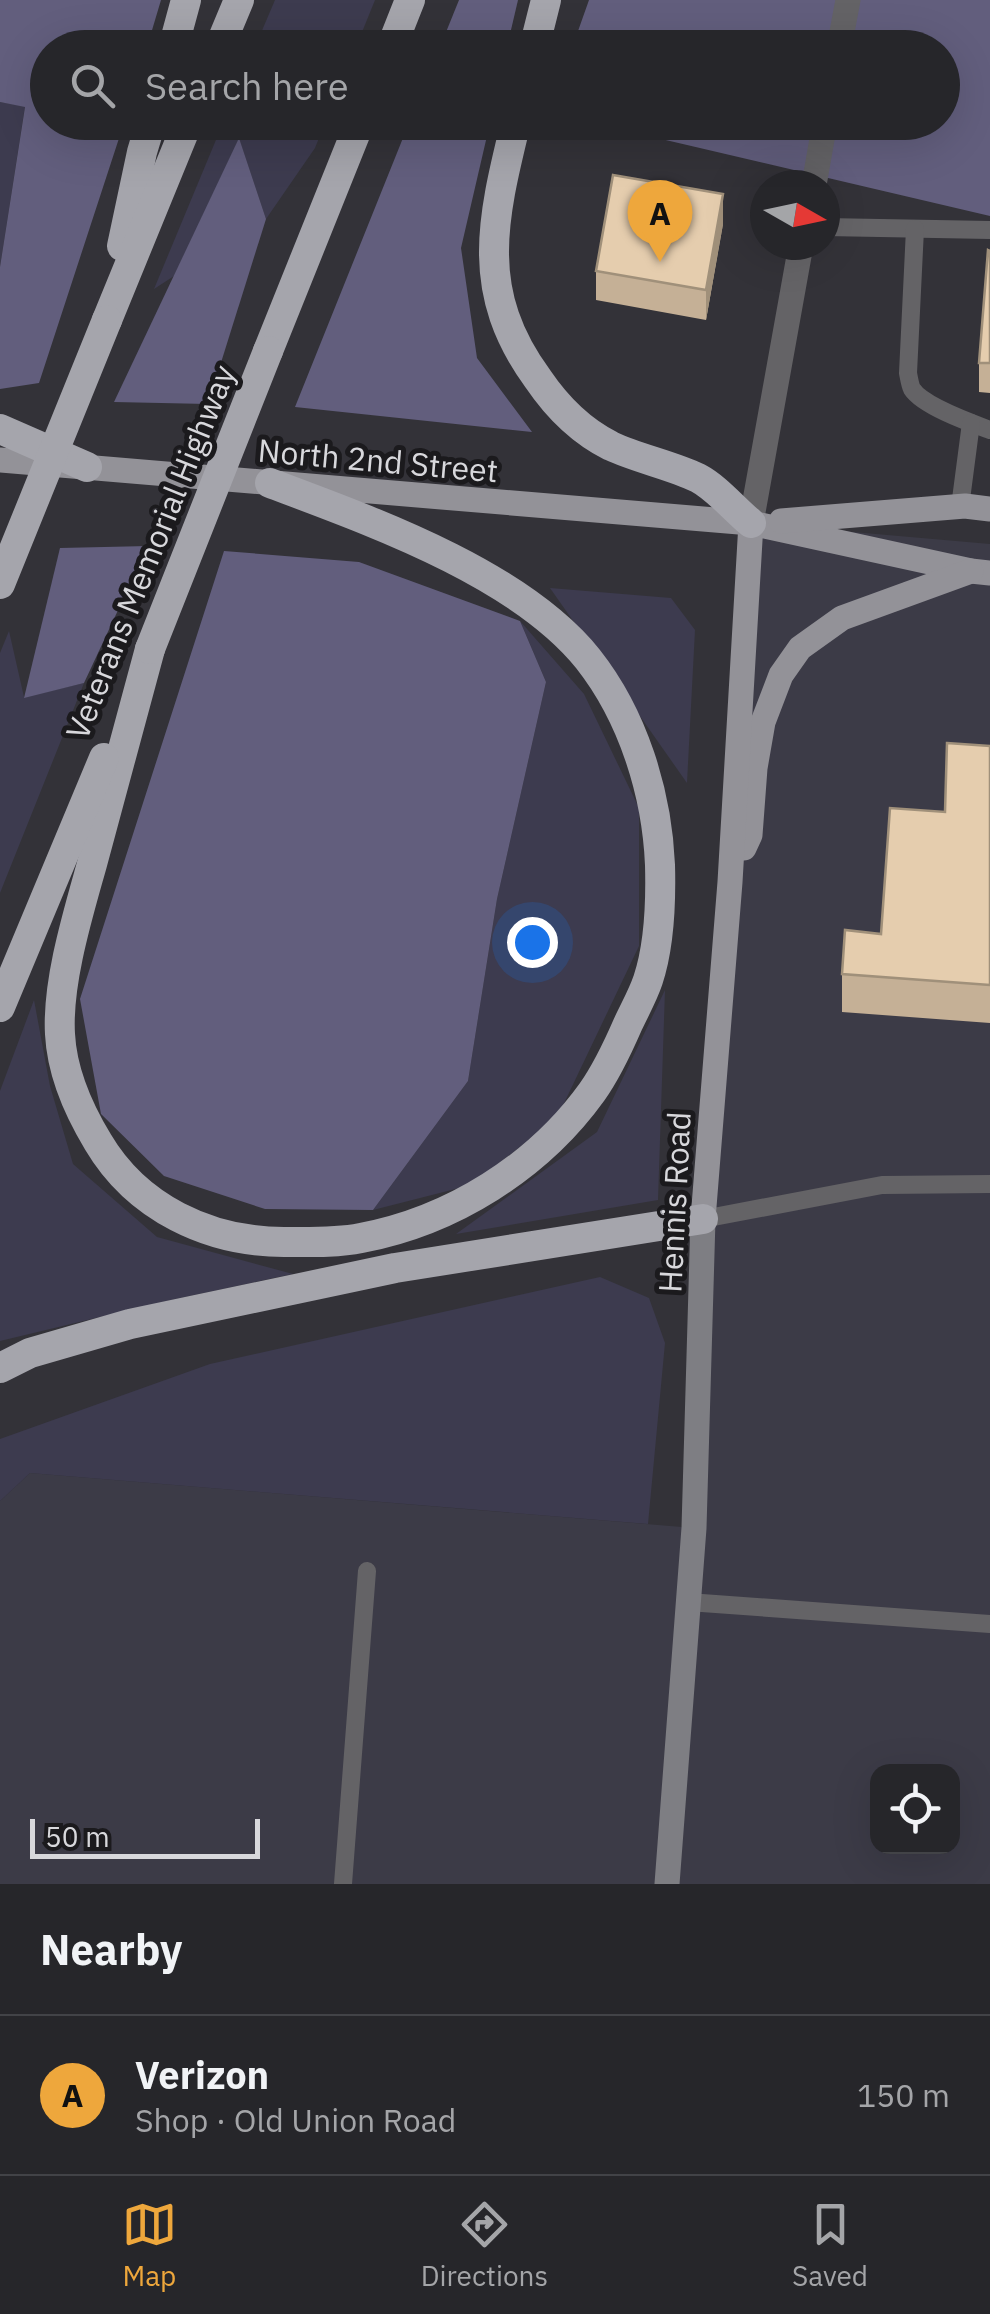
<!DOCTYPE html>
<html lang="en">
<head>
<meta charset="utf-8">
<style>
  :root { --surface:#26262a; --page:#323236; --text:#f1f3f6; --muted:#a4a5a8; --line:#424347; --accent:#eea73c }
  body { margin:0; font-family:"IBM Plex Sans",sans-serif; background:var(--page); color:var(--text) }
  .controls { position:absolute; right:30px; bottom:30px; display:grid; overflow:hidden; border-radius:20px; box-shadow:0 10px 40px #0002 }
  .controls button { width:90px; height:90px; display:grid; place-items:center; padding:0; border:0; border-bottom:2px solid var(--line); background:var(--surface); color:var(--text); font:50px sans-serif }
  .compass { position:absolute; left:750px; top:170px; width:90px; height:90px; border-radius:50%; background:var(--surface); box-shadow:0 10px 40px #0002; rotate:99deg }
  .scale { position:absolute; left:30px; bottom:25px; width:230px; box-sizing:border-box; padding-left:10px; border:5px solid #d8d8dc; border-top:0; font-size:28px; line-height:35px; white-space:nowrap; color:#d8d8dc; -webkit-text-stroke:8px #1b1a1d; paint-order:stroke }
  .you { position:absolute; left:532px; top:942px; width:35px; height:35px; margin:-25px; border:8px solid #fff; border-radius:50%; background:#1a73e8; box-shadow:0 0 0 15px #1a73e833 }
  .badge { display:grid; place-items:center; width:65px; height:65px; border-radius:50%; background:var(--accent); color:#111; font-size:32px; font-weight:700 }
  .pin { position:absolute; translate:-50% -82px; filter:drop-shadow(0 2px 5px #0008) }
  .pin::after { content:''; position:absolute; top:52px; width:35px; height:30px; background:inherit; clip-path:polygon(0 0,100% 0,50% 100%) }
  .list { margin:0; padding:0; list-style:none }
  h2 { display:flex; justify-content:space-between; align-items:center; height:130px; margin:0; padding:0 40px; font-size:42px }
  h2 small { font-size:32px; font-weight:400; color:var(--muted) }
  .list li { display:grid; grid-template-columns:65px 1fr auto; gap:30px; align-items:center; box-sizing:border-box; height:160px; padding:0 40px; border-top:2px solid var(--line) }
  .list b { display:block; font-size:38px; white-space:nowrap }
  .list p { margin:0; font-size:32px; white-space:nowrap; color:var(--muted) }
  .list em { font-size:32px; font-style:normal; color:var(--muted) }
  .icon { flex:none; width:55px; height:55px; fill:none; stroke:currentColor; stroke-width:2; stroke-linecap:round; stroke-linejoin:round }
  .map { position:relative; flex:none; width:990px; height:1884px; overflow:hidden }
  .search { position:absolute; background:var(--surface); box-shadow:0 10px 40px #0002; left:30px; right:30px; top:30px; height:110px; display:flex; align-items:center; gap:25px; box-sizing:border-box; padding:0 35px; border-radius:55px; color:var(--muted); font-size:38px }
  .sheet { height:290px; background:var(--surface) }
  nav { display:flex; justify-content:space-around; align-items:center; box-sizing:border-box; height:140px; border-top:2px solid var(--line); background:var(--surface); font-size:28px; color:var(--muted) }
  nav a { display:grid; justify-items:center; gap:5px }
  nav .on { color:var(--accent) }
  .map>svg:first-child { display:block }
</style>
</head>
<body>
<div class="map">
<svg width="990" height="1884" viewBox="0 0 990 1884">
  <rect width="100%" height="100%" fill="#333238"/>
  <path fill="#3c3b47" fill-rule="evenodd" d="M751,523L990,544V1884H0V1501L30,1473L694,1528ZM878,1772H952V1846H878Z"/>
  <g fill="#3d3b4f">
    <polygon points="275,0 375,0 356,47 255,47"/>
    <polygon points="0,102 25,106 0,267"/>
    <polygon points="223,123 325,123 315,148 266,219 239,139 174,276 154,289"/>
    <polygon points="550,588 671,598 695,630 687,783"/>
    <polygon points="520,621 584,694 639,808 639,946 557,1118 471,1185 373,1210 468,1081 497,899 546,682"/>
    <polygon points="9,631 24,697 84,683 0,893 0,653"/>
    <polygon points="665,990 658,1200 456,1234 597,1132"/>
    <polygon points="34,1000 50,1086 73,1164 157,1237 293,1274 171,1300 0,1341 0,1091"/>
    <polygon points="600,1277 649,1298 665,1343 648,1524 30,1473 0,1501 0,1439 210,1364"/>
  </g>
  <g fill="#625e7d">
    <polygon points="0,0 161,0 147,47 48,48 48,122 124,123 39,383 0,389 0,267 25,107 0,102"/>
    <polygon points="459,0 518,0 507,47 440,47"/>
    <polygon points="589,0 990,0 990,216 593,123 942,122 942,48 572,48"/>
    <polygon points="409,123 490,123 461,248 477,358 532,432 295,407"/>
    <polygon points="239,138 266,219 208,404 114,402"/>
    <polygon points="148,546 84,683 24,698 60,548"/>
    <polygon points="224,551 359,562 520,621 546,682 497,899 468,1081 373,1210 265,1209 164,1176 101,1114 80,999"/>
  </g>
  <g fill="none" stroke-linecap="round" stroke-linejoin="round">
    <g stroke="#646366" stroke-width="18">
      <polyline points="825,227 990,230"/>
      <path d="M915,229L908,373C909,378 910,385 912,389C923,406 971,423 990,430"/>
      <polyline points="960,507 971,423"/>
      <polyline points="703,1219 882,1185 990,1184"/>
      <polyline points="688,1602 990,1624"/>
      <polyline points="343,1884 367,1571"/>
    </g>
    <g stroke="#646366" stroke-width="25">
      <polyline points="839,48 848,0"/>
      <polyline points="814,185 825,122"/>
      <polyline points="751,523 801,245"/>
    </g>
    <polyline stroke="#7e7e83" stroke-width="25" points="667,1884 694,1528 703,1219"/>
    <g stroke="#939298" stroke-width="25">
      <polyline points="0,460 751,523 971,571 990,573"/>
      <polyline points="781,521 965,506 990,509"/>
      <polyline points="744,848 750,835 755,768 763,722 781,675 800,648 842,618 971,571"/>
      <polyline points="703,1219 730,882 751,523"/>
    </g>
    <g stroke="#a5a5ac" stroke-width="30">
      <polyline points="173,48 186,0"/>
      <polyline points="219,48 239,0"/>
      <polyline points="391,48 410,0"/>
      <polyline points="534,48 546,0"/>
      <path d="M516,122C492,220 474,292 538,379C557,407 581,431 611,446C639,459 671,465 698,478C717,488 734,509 751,523"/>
      <polyline points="122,246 142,152 151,122"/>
      <polyline points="107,320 188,122"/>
      <polyline points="268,351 360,122"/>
      <polyline points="0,429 87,467"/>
      <path d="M150,649C131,721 111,792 92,864C78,914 57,982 60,1034C62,1073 78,1109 98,1142C137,1208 209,1242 284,1242C309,1242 336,1243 361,1238C452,1221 538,1167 592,1092C607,1071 618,1047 628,1024C635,1009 643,995 648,980C660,944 661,902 660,865C657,793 633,716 588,659C519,573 371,521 270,483"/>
      <polyline points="0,1007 104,758"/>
      <polyline points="0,1368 30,1353 130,1324 395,1268 703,1219"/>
    </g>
    <g stroke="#a5a5ac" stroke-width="30">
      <polyline points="0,584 107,320"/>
      <polyline points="150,649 268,351"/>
    </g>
  </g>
  <g fill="#c5b096">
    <polygon points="723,224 706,320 596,300 596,271"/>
    <polygon points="990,251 990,393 979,392 979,363"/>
    <polygon points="990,746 990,1023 842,1012 842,974 881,934 945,812"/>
  </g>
  <polygon fill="#a0907a" points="723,194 723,224 706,320 706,290"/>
  <g fill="#e5cdae" stroke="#a0907a" stroke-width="2.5">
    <polygon points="613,175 723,194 706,290 596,271"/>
    <polygon points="988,250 990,251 990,363 979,363"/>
    <polygon points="947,743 990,746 990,985 842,974 845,930 881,934 890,808 945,812"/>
  </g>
  <g text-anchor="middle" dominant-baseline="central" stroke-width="10" stroke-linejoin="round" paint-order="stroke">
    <g font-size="32" fill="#d8d8dc" stroke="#1b1a1d">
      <text transform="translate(378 460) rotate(5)">North 2nd Street</text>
      <text transform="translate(150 552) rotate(-68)">Veterans Memorial Highway</text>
      <text transform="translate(674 1202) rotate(-87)">Hennis Road</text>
    </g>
  </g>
</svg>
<div class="controls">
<button><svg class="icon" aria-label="locate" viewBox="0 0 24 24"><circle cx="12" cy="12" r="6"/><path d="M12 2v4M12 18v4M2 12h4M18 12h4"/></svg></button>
</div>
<svg class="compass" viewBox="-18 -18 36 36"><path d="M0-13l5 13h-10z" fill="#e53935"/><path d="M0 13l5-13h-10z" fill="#a4a5a8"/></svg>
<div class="scale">50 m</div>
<div class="you"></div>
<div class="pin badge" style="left:660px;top:262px">A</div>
<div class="search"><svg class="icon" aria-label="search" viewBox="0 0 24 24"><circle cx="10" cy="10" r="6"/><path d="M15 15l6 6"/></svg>Search here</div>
</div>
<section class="sheet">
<h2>Nearby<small></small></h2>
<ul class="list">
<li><span class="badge">A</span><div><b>Verizon</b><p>Shop · Old Union Road</p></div><em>150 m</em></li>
</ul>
</section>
<nav>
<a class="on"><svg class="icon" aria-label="map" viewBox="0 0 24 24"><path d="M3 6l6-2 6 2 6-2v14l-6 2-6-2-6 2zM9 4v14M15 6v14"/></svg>Map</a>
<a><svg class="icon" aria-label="directions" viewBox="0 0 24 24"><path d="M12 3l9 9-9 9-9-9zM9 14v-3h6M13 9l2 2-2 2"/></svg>Directions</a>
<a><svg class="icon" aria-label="saved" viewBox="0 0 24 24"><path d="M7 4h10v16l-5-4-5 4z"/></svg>Saved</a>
</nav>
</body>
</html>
